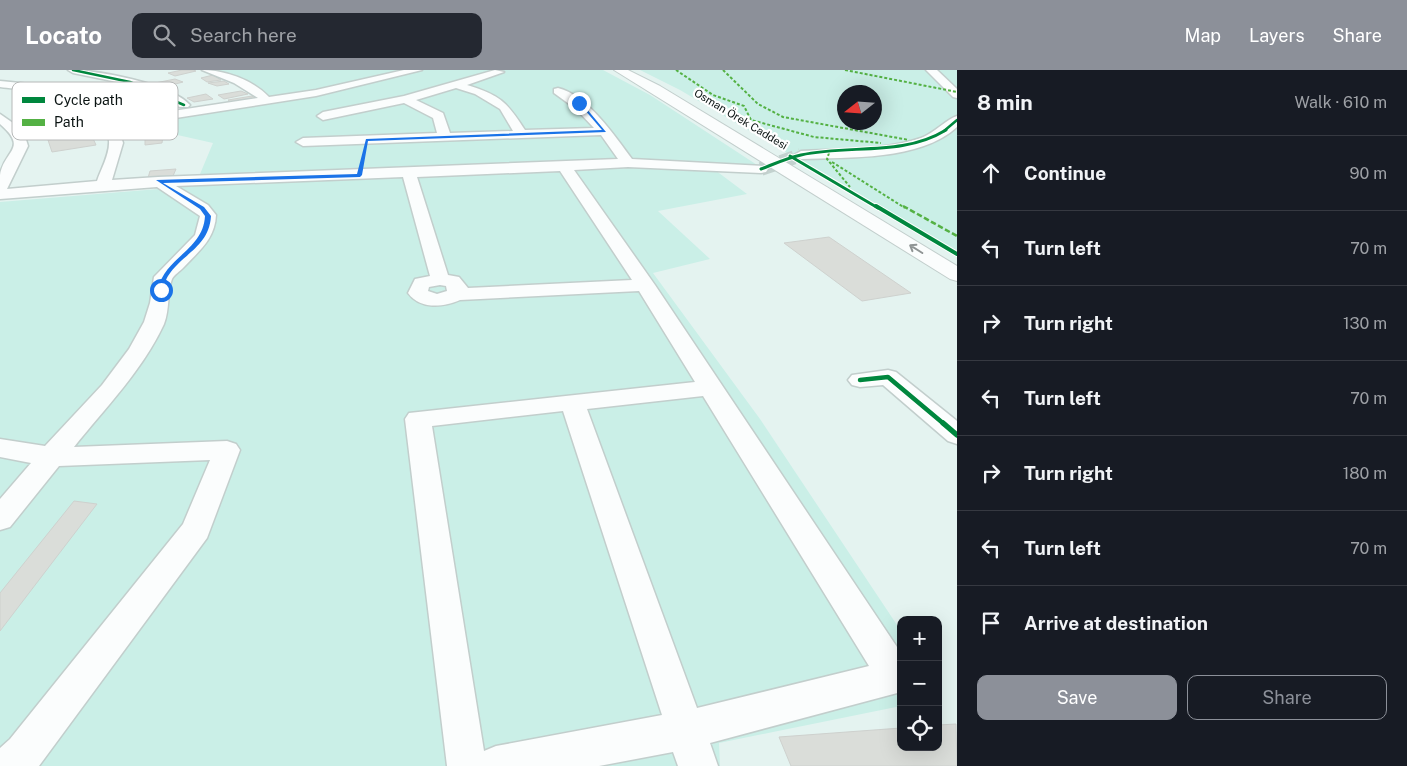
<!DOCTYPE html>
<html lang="en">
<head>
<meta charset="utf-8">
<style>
  :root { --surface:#171b24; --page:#242831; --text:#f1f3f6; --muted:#9ea1a6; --line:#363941; --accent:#8c9099 }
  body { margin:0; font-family:"Public Sans",sans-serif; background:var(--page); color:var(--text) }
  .controls { position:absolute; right:15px; bottom:15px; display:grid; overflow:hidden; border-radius:10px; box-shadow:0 5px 20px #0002 }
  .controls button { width:45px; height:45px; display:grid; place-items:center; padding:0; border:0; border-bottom:1px solid var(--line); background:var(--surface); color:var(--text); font:25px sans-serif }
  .compass { position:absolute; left:837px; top:15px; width:45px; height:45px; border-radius:50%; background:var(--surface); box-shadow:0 5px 20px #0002; rotate:253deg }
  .stop { position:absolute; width:15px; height:15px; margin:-11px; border:4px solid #1a73e8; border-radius:50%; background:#fff }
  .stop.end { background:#1a73e8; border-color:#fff; box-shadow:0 1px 5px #0008 }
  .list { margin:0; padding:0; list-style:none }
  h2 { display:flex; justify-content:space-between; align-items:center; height:65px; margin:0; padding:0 20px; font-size:21px }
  h2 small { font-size:16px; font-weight:400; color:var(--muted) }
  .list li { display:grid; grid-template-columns:32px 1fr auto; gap:15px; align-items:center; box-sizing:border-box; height:75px; padding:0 20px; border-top:1px solid var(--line) }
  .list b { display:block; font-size:19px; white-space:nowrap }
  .list em { font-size:16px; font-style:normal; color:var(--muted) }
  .actions { display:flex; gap:10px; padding:15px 20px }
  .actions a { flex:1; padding:11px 0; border:1px solid var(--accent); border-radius:10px; text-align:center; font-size:18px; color:var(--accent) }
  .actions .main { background:var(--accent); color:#fff }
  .icon { flex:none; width:28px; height:28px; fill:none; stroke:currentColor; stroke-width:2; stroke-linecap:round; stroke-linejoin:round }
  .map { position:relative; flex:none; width:957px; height:696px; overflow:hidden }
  header { display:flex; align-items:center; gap:30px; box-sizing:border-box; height:70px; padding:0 25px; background:var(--accent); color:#fff }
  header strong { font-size:24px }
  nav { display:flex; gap:28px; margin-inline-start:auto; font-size:18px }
  .search { width:350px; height:45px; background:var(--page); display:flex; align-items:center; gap:12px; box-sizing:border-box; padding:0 18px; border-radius:10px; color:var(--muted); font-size:19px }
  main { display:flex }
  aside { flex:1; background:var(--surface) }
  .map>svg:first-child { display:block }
</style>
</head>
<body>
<header>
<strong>Locato</strong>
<div class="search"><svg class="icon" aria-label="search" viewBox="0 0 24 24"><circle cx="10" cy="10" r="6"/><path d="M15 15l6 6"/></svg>Search here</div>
<nav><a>Map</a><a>Layers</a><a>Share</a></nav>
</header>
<main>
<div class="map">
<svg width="957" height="696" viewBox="0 0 957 696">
  <rect width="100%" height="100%" fill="#e4f3f0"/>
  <g fill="#caefe7" fill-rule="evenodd">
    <polygon points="216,0 603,0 650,25 768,102 715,100 747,124 658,141 710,189 653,203 760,349 901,561 901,636 719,673 720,696 0,696 0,132 195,116 213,73 142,57 138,49 267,30 269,27 243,9"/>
    <path d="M640,0H957V183L680,20ZM844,22H874V52H844Z"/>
  </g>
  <g fill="#daddd9" stroke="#ced1ce">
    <polygon points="182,0 193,0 196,1 175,6 168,3"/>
    <polygon points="213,5 221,10 207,12 201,8"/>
    <polygon points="175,9 183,12 164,17 155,13"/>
    <polygon points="117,11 129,13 112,18 101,15"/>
    <polygon points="224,11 229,14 217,16 208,13"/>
    <polygon points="241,21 248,24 224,29 218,25"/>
    <polygon points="206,24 213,29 194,32 187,28"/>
    <polygon points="252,26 257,30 233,34 228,30"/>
    <polygon points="91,64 96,75 52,82 48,70"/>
    <polygon points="163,66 162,73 145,75 145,68"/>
    <polygon points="176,99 173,106 148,108 150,101"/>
    <polygon points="829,167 911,223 862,231 784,173"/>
    <polygon points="74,431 97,434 0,561 0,523"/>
    <polygon points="956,654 957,696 791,696 779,667 901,658 901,677 938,677 938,655"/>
  </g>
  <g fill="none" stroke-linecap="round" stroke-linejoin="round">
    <polyline stroke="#c3d2cf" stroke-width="14" stroke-dasharray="14 7" stroke-linecap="butt" points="761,99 801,85"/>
    <g stroke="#c2cecc" stroke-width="3">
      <g id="minor">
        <path d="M68,0C97,0 170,13 190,35L188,37H180L127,14L73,3Z"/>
        <path d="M202,0C225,0 253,10 269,27L316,20L404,0H422L316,26L118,57L123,73L112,110L158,107L618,89L601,65L303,76L296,72L303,68L437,63L433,48L404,33L323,50L317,46L323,42L404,26L495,0L504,2L467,15C500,25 507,32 525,60L594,58L576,39L554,23V19L558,18C587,25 615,66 632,89L766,96L768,99L766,102L761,103L628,97L574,100L655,215L901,583V622L710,673L718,696H678L673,682L599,696H447L405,349L409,343L695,312L639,221L460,230C444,237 420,240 408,223L415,209L430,206L403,107L176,116L208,135L216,145C215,169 199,181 183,198C180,201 174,205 172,209C167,221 170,239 164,254C142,301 106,337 74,377L227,371L236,374L240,380L207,468L39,696H0V678L10,669L183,454L210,390L59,396L10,457L0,460V429L31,393L0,387V369L45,376L102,315L129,279L144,252L150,233L154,207L195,165L200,146L157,117L0,129C0,121 0,112 0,105C4,80 29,79 0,54V44L23,60L28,76L7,119L97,111C101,99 110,84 109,71C108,25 33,21 0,17V11C41,15 86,17 114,50L258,28L234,13ZM456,18L475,24L500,39L513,61L450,63L443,43L416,30ZM560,101L632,210L468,218L459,207L448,205L417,107ZM440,215L446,216L447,221L437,224L428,221L429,217ZM703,326L869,596L697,638L587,339ZM563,341L662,645L496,676L484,681L432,356Z"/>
        <polygon points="926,0 937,0 957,19 957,28 953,27"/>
        <path d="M957,46V57C920,91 849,87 801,89L794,85L801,81C840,79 883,81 921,68C934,63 947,49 957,46Z"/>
        <polygon points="888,300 896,302 957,351 957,374 948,371 883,315 860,317 852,315 848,310 852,305"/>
      </g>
    </g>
    <g stroke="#c2cecc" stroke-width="2">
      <polygon id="major" points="614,0 628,0 660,16 957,196 957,211 950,209"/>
    </g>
    <use href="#minor" fill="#fbfdfd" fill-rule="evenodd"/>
    <use href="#major" fill="#fbfdfd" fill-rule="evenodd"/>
    <g stroke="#54b144" stroke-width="2" stroke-dasharray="3 2" stroke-linecap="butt">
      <polyline points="676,0 713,25 744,36 751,50 814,67 881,73"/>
      <polyline points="723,0 758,34 783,47 909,70"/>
      <polyline points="845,0 957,22"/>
      <polyline points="829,83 827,89 850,117"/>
      <polyline points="832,92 905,138"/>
    </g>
    <polyline stroke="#54b144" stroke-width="2.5" stroke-dasharray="5.5 2.5" stroke-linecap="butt" points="903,136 957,166"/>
    <g stroke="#fff" stroke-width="4">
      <g id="cycleway-far4">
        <polyline points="73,0 130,12 184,35"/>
        <polyline points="944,61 957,50"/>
      </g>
    </g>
    <g stroke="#fff" stroke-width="5">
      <g id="cycleway-far3">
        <polyline points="790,86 878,138"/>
        <path d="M761,99C774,94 787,88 801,85C849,74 902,87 946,60"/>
      </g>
    </g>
    <g stroke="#fff" stroke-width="6">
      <polyline id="cycleway-far2" points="876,136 957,184"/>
    </g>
    <g stroke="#fff" stroke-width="7">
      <polyline id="cycleway-far1" points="860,310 888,307 944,354"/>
    </g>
    <g stroke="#fff" stroke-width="9">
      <polyline id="cycleway" points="943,353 957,365"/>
    </g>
    <use href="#cycleway-far4" stroke="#00873e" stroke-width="2.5"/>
    <use href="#cycleway-far3" stroke="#00873e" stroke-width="3"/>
    <use href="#cycleway-far2" stroke="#00873e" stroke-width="4"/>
    <use href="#cycleway-far1" stroke="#00873e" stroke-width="4.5"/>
    <use href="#cycleway" stroke="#00873e" stroke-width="5.5"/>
  </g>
  <defs><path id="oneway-shaft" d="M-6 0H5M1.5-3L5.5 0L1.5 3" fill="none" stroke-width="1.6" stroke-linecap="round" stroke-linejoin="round" transform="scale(1.25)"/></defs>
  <use stroke="#8f9494" href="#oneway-shaft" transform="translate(916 179) rotate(-148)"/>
  <path fill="#1a73e8" d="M578,32H581L606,62L368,71L362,105L360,107L163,113L204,137L211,146C209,177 183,183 168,206C165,210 165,217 163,221L158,220C164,187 203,181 205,146L200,139L156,110L357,104L366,69L602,60Z"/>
  <g text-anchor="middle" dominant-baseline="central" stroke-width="4.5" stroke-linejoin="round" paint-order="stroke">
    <g font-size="11" fill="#0b1413" stroke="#fff">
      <text transform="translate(741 49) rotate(31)">Osman Örek Caddesi</text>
    </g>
  </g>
  <rect x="12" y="12" width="166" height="58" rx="8" fill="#fff" stroke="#b6b8b8" stroke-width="1"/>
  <rect x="22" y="27" width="23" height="6" fill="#00873e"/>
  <rect x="22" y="49" width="23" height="7" fill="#54b144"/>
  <g font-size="14" fill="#0b1413">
    <text x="54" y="35">Cycle path</text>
    <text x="54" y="57">Path</text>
  </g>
</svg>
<div class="controls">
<button>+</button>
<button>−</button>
<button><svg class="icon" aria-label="locate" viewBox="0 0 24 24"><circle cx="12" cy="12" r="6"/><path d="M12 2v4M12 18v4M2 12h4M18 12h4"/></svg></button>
</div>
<svg class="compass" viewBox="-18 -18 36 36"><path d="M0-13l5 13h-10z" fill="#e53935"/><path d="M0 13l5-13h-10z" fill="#9ea1a6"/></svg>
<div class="stop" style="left:161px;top:220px"></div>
<div class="stop end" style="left:579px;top:33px"></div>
</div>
<aside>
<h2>8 min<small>Walk · 610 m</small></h2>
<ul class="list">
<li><svg class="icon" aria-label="ahead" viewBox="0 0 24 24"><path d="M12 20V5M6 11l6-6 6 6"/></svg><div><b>Continue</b></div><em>90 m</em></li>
<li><svg class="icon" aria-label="left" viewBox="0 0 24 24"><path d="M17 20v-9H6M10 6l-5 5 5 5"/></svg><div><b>Turn left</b></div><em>70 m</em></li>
<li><svg class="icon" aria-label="right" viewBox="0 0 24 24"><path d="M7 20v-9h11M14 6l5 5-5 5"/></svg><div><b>Turn right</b></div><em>130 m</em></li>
<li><svg class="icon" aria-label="left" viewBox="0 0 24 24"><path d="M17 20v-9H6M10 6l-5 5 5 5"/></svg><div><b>Turn left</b></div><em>70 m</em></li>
<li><svg class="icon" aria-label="right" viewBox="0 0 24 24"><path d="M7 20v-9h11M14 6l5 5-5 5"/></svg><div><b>Turn right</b></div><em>180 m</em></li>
<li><svg class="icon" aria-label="left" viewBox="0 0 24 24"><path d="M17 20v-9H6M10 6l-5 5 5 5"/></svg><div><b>Turn left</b></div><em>70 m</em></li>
<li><svg class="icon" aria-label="arrive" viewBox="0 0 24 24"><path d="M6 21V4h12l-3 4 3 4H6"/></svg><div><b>Arrive at destination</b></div></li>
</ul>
<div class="actions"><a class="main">Save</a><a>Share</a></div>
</aside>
</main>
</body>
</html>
